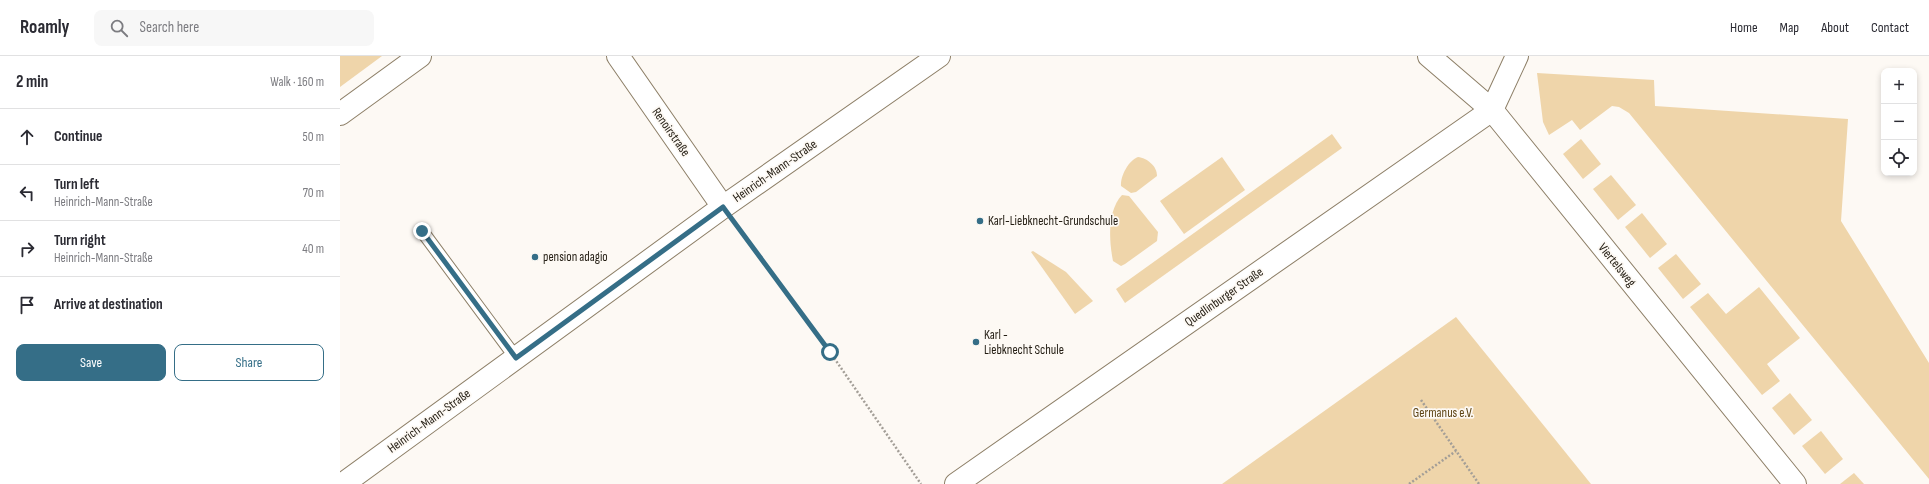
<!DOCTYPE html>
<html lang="en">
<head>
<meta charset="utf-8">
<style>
  :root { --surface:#fff; --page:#f7f7f7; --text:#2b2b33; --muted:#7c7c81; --line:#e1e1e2; --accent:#356e87 }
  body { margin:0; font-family:"Sofia Sans Condensed",sans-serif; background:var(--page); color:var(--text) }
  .controls { position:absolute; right:12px; top:12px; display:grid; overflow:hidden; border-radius:8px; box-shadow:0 2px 6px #0003 }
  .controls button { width:36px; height:36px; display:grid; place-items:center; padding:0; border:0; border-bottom:1px solid var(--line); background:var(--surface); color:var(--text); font:20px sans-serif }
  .stop { position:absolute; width:12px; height:12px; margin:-9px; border:3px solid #356e87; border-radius:50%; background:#fff }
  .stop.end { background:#356e87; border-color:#fff; box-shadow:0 1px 4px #0008 }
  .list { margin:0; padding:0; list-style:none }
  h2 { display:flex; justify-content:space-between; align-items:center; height:52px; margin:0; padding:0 16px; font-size:17px }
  h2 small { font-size:13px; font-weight:400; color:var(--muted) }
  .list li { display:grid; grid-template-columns:26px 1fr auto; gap:12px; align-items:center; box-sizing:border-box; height:56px; padding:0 16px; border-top:1px solid var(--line) }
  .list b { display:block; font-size:15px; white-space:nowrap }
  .list p { margin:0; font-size:13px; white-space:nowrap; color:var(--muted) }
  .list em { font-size:13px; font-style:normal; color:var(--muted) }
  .actions { display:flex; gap:8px; padding:12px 16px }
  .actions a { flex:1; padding:9px 0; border:1px solid var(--accent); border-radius:8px; text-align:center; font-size:14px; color:var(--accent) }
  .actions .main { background:var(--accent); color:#fff }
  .icon { flex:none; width:22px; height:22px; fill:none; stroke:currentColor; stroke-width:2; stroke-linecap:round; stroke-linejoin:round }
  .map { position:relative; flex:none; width:1589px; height:428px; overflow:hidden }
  header { display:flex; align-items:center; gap:24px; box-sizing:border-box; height:56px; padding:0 20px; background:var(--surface); border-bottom:1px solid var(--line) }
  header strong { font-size:19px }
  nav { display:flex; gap:22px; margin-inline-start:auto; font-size:14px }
  .search { width:280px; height:36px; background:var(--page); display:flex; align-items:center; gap:10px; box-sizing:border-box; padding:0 14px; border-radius:8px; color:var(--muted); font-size:15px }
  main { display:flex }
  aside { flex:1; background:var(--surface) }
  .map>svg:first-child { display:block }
</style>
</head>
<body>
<header>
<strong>Roamly</strong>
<div class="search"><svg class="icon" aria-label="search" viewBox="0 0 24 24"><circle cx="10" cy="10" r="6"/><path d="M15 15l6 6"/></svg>Search here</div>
<nav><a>Home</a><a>Map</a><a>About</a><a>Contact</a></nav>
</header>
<main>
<aside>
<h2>2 min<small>Walk · 160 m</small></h2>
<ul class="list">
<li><svg class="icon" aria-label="ahead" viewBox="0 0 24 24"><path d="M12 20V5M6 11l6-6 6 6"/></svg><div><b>Continue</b></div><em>50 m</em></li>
<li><svg class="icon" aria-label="left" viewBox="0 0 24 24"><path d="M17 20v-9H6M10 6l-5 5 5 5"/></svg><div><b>Turn left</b><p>Heinrich-Mann-Straße</p></div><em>70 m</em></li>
<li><svg class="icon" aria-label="right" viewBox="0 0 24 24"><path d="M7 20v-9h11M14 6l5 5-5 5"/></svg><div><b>Turn right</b><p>Heinrich-Mann-Straße</p></div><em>40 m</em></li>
<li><svg class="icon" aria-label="arrive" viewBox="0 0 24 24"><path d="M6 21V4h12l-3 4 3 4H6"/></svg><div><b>Arrive at destination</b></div></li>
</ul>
<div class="actions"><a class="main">Save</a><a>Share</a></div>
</aside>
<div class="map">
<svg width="1589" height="428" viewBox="0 0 1589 428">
  <rect width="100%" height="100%" fill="#fdf9f4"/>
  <g fill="#efd5aa">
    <polygon points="0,0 42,0 0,31"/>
    <polygon points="1197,17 1314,24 1315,50 1508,63 1501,165 1589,307 1589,423 1289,57 1279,51 1272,50 1240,74 1232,64 1209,79 1203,66"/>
    <polygon points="992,78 1002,92 785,247 776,233"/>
    <polygon points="1241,83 1261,108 1243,123 1223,98"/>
    <path d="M798,101C807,102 817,110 817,120L796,136L791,137L781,130C780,120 789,104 798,101Z"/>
    <polygon points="882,101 905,134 844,178 820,145"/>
    <polygon points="1271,119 1296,149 1278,164 1253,133"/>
    <path d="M782,139L789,140L818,176L817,185L785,208L781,210L773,205C769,185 767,155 782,139Z"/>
    <polygon points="1302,157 1327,188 1310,202 1285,171"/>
    <polygon points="693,195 726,216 753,245 735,258 691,196"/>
    <polygon points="1336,198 1361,228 1343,243 1318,212"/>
    <polygon points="1419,231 1460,282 1427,308 1440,325 1422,339 1350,251 1368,237 1386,258"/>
    <polygon points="1116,261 1251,428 882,428"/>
    <polygon points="1450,337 1472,364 1454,379 1432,352"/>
    <polygon points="1481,375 1503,403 1485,418 1462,390"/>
    <polygon points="1514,417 1524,428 1500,428"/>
  </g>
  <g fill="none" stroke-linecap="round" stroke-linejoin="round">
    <g stroke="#8d7f67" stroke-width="14">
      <polyline id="lane" points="82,175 176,302"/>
    </g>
    <g stroke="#8d7f67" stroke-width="24">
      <g id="street">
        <polyline points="278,0 383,151"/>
        <polyline points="1089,0 1152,54 1455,428"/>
        <polyline points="0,58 80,0"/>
        <polyline points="3,428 383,151 599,0"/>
        <polyline points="616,428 1152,54 1177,0"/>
      </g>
    </g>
    <g stroke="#a39e97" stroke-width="2.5" stroke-dasharray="2 2" stroke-linecap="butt">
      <polyline points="397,170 490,296 581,428"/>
      <polyline points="1081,344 1139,428"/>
      <polyline points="1069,428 1116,395"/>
    </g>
    <use href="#lane" stroke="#fff" stroke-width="12"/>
    <use href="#street" stroke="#fff" stroke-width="22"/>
  </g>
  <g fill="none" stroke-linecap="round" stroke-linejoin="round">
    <polyline stroke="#356e87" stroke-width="5" points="82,175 176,302 383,151 490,296"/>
  </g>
  <g fill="#356e87" stroke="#fdf9f4" stroke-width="1.5">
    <circle cx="640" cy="165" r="4"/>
    <circle cx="195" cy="201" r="4"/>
    <circle cx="636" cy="286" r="4"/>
  </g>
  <g text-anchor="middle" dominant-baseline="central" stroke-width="3.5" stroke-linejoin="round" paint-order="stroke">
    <g font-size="13" fill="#231d13" stroke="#fdf9f4">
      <text transform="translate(331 76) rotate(55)">Renoirstraße</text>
      <text transform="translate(435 115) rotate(-35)">Heinrich-Mann-Straße</text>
      <text transform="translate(1277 209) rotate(51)">Viertelsweg</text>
      <text transform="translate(884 241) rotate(-35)">Quedlinburger Straße</text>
      <text transform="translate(89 365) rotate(-36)">Heinrich-Mann-Straße</text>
    </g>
    <g font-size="13" fill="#231d13" stroke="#fdf9f4" text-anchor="start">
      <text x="648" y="165">Karl-Liebknecht-Grundschule</text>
      <text x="203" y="201">pension adagio</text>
      <text x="644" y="279">Karl -<tspan x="644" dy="15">Liebknecht Schule</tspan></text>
    </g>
    <g font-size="13" fill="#5e4515" stroke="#fdf9f4">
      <text x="1103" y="357">Germanus e.V.</text>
    </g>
  </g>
</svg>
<div class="controls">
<button>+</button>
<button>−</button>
<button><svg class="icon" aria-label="locate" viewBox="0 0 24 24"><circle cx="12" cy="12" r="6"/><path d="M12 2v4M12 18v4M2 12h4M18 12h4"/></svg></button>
</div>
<div class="stop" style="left:490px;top:296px"></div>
<div class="stop end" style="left:82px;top:175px"></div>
</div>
</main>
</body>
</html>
